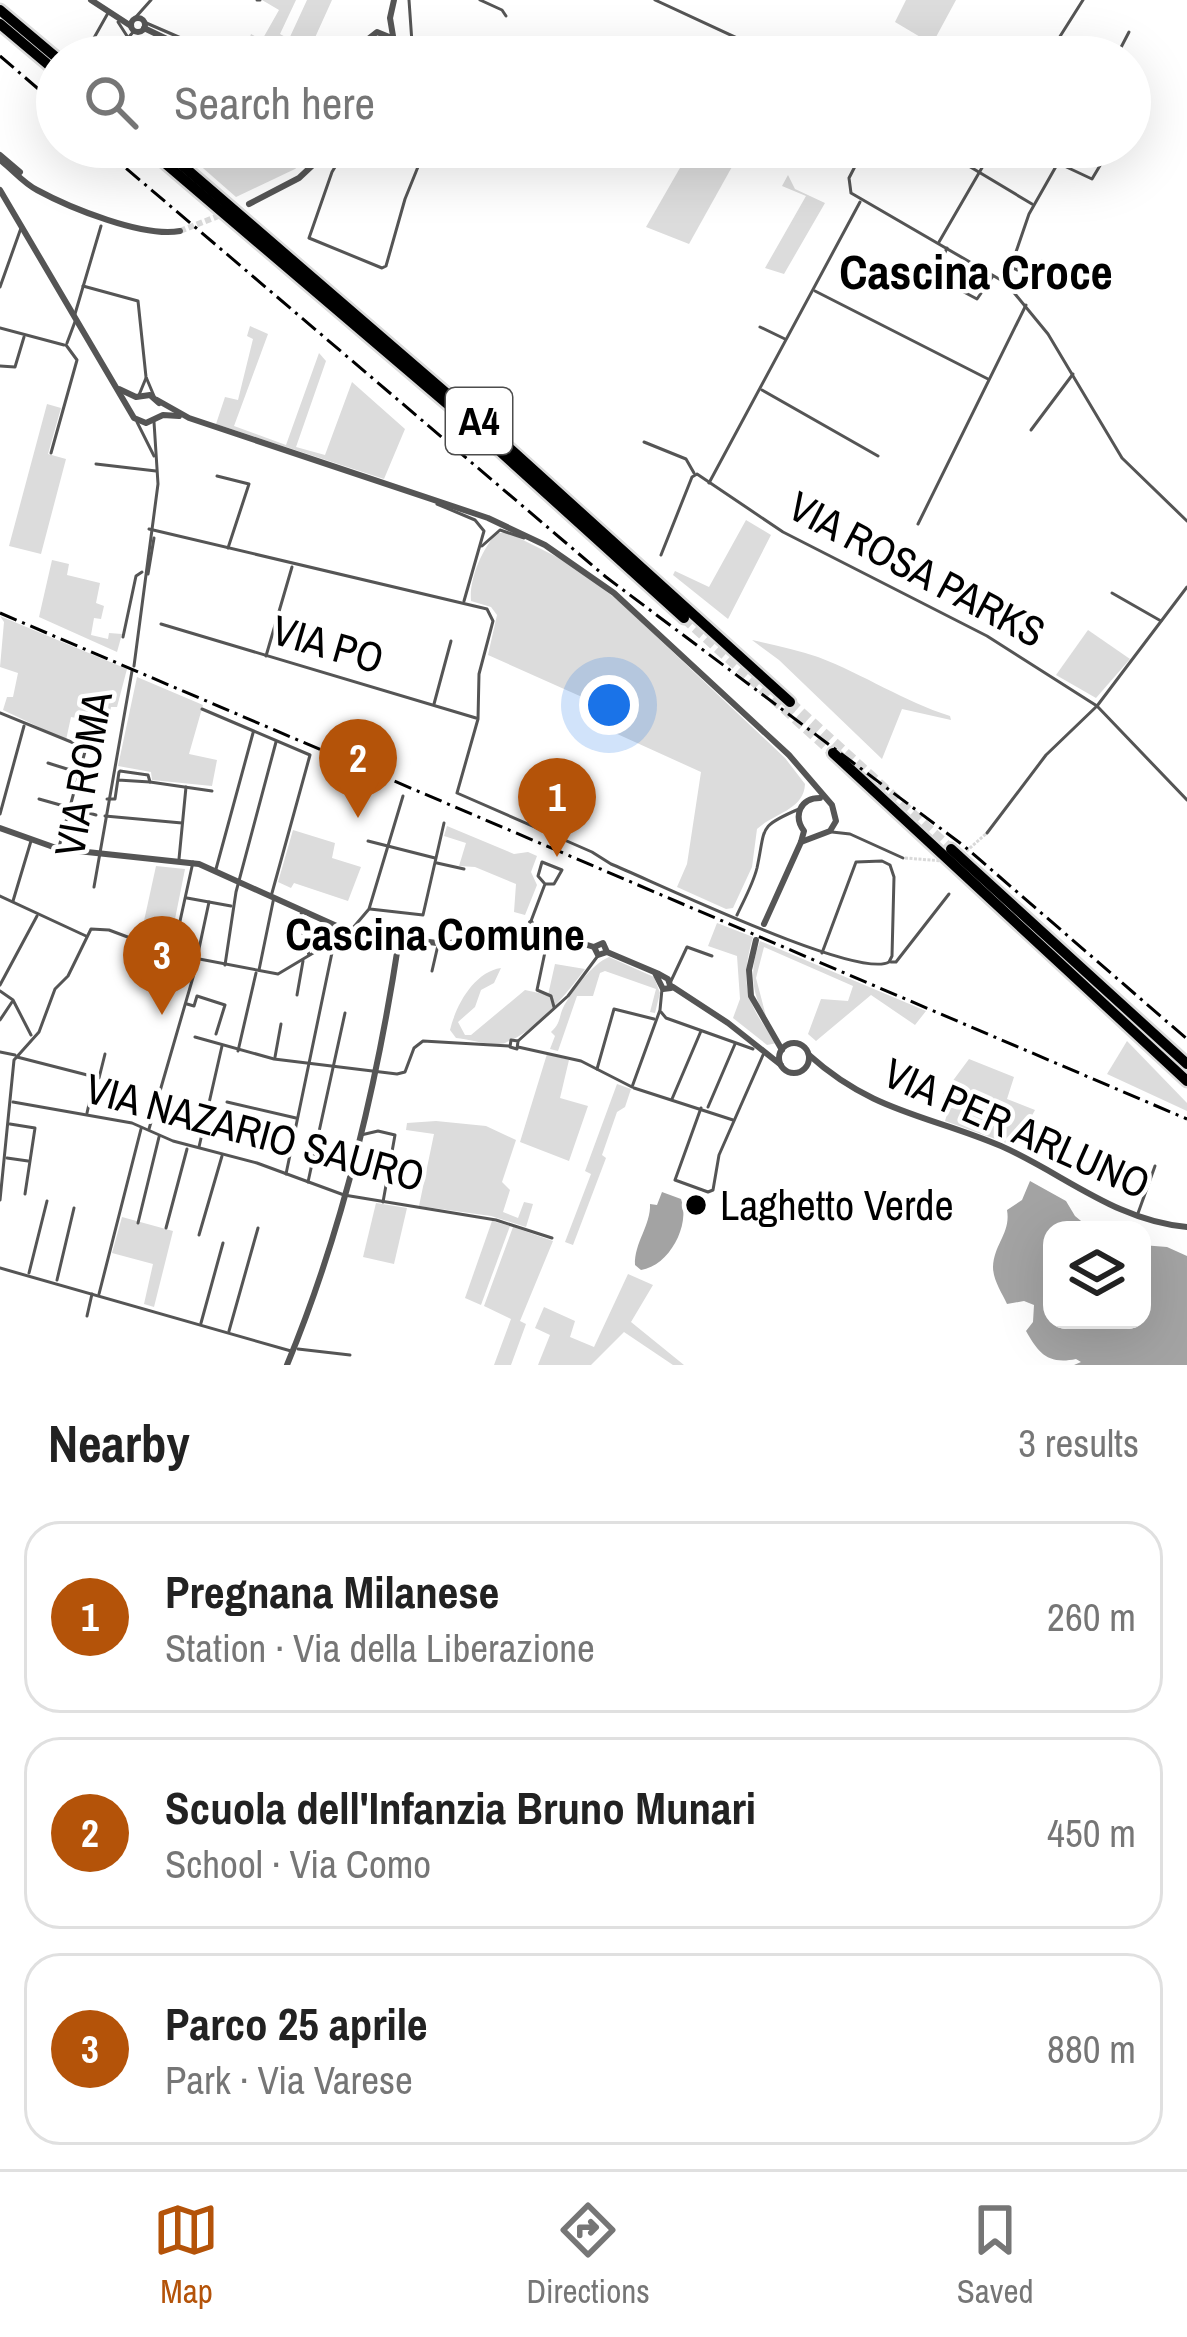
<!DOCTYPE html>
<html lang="en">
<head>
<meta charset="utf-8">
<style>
  :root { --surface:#fff; --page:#f2f2f2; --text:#222; --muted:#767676; --line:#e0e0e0; --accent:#b45309 }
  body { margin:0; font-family:"Archivo Narrow",sans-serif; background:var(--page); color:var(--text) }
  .controls { position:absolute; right:36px; bottom:36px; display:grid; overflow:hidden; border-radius:24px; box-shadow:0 12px 48px #0002 }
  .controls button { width:108px; height:108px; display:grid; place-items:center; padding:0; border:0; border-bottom:3px solid var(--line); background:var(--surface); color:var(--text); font:60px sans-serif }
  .you { position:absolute; left:609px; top:705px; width:42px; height:42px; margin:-30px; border:9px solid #fff; border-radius:50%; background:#1a73e8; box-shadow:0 0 0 18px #1a73e833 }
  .badge { display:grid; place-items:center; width:78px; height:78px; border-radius:50%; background:var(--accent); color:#fff; font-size:39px; font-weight:700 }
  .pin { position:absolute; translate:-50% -99px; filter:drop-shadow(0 3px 6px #0008) }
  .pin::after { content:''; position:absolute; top:63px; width:42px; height:36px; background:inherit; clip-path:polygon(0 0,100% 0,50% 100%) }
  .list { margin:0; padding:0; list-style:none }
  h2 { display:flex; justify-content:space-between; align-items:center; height:156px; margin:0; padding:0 48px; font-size:51px }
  h2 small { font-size:39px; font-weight:400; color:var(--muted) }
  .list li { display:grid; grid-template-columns:78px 1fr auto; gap:36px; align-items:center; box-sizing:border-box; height:192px; margin:0 24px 24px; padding:0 24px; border:3px solid var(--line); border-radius:36px }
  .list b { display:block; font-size:45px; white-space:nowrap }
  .list p { margin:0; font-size:39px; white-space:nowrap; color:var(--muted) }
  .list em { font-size:39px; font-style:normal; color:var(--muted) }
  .icon { flex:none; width:66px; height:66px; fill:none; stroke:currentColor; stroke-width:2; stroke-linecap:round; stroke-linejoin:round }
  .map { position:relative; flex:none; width:1187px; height:1365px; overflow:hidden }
  .search { position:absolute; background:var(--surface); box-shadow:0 12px 48px #0002; left:36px; right:36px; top:36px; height:132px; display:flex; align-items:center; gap:30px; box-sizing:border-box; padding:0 42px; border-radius:66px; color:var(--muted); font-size:45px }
  .sheet { height:804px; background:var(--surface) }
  nav { display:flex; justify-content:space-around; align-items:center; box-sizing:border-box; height:168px; border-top:3px solid var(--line); background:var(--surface); font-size:33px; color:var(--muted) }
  nav a { display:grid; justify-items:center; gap:6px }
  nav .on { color:var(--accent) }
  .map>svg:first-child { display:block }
</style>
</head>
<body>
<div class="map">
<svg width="1187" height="1365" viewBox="0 0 1187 1365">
  <rect width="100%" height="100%" fill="#fff"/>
  <g fill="#dcdcdc">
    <polygon points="262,0 296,0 280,34 289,39 307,0 332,0 313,42 287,52 244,56 251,34 262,40 279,10"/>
    <polygon points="906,0 956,0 936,37 972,57 954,57 895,22"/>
    <polygon points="179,147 292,147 312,155 295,169 236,197"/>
    <polygon points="692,147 743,147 689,244 646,227"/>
    <polygon points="788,175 795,189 825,203 784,274 765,268 806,196 782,186"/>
    <polygon points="250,326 268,334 234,426 286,445 319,353 326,361 296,447 325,455 352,382 405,429 384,479 216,424 225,397 238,400 253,339 247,336"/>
    <polygon points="47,404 61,408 48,454 66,459 41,554 9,546"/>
    <polygon points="746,520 771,535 728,619 673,575 675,571 709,587"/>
    <path d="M497,533H509L571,564L620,602L785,758L805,784C804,810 774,813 757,829L752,867L733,908L726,909L677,887L687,864L701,772L593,723L600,705L488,655L497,615L491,607L471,601C469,579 482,549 497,533Z"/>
    <polygon points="52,560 69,564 67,575 100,583 96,603 104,606 101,619 94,618 91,635 108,639 109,633 122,634 117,652 39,617"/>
    <polygon points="0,616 127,669 117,707 111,707 108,724 71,717 66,740 3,710 7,697 13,697 18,673 0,667 4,622"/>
    <polygon points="1088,630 1130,659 1096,698 1056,675"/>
    <path d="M752,640C774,645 797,650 818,657C865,675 903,701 950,716L951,720L902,709L882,759L779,660Z"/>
    <polygon points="137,677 203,705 189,754 217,760 212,786 152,780 151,772 118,766"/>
    <polygon points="447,826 514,854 528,852 537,856 531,872 537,885 525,915 514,912 516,884 475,867 459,866 466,843 444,836"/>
    <polygon points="293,830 335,843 332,858 361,867 348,901 294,883 291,888 278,882"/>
    <polygon points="156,866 185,869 173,929 144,921"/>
    <path d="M717,923L753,937C739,985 747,1005 777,1043L767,1045L733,1018L740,999L737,956L708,946Z"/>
    <path d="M760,941L926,1011L915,1025L871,995L816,1041L808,1034L821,999L848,1001L853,986L764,947L756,978L767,1020C751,993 749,970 760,941Z"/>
    <path d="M609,957L654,977L660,993L655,1013L650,1012L656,989L605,971L600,973L593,996H577L558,1051L550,1049L555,1036L551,1032C561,1023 559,1016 563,1008C571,992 593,963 609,957Z"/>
    <path d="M555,964L585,969C565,996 536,1031 505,1043C493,1047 469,1039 456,1038L450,1030C456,1005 474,972 501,968L494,983L481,990L475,1007L458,1022L465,1035H471L525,990L548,995Z"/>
    <polygon points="1127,1041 1187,1103 1187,1111 1107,1074"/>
    <polygon points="547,1054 569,1060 560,1098 588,1106 569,1161 520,1142"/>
    <polygon points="969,1059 1014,1077 1007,1099 1035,1110 1015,1146 945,1121 952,1098 943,1094"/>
    <polygon points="617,1084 631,1089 625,1107 617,1112 602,1155 606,1158 573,1245 565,1242 591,1174 585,1171"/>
    <polygon points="436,1121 486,1126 516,1140 502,1182 510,1190 503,1212 518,1218 524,1202 533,1204 526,1227 491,1216 419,1206 434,1134 406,1130 407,1123"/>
    <polygon points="376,1203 407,1208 394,1264 363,1257"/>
    <polygon points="122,1217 173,1231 154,1307 144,1304 153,1264 112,1253"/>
    <polygon points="492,1221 510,1226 481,1305 465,1298"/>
    <polygon points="513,1227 553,1241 520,1321 526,1324 511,1365 494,1365 511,1319 484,1306"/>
    <polygon points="628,1274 653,1285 631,1322 684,1365 673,1365 624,1332 591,1365 538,1365 550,1335 535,1328 544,1307 575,1321 570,1337 594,1347"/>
  </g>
  <g fill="#a3a3a3">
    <path d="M1030,1181L1066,1201L1075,1216L1092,1230H1052V1320H1142V1245L1167,1247L1187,1256V1365H1074L1081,1362L1076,1359C1047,1365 1038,1352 1026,1331L1033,1322L1034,1305L1024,1301L1007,1304C1002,1293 993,1280 993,1267C994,1244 1011,1233 1007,1210L1022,1200Z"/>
    <path d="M662,1192L681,1199C691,1225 669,1266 641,1270L635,1265C634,1243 651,1225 650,1204L657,1205Z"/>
  </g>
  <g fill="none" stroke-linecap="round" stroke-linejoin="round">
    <g stroke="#d9d9d9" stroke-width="3" stroke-dasharray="3 1.5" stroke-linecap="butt">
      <polyline points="963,854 987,833"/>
      <polyline points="905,858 943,861"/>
    </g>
    <polyline stroke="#d9d9d9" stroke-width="6" stroke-dasharray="6 3" stroke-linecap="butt" points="180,231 221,215"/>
    <g stroke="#d9d9d9" stroke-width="10" stroke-dasharray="10 5" stroke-linecap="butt">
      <polyline points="684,618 833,753"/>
      <polyline points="790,702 951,849"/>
    </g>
    <g stroke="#dbdbdb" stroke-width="15">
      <g id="motorway">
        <polyline points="0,10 57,58"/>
        <polyline points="0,24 57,72"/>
        <polyline points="146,147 452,408 684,618"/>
        <polyline points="161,147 495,435 790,702"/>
        <polyline points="833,753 1187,1081"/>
        <polyline points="951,849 1187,1064"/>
      </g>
    </g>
    <g stroke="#555" stroke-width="3">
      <polyline points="257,0 260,0"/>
      <polyline points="409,0 413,57"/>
      <polyline points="480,0 502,10 506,16"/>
      <polyline points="655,0 778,57"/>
      <polyline points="135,18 151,0"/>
      <polyline points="118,22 127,36"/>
      <polyline points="144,22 204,48 223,52"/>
      <polyline points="134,31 128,38 140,57"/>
      <polyline points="90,45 108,13"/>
      <polyline points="1047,57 1083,0"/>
      <polyline points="1116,57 1129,32"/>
      <polyline points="347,147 332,172 309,238 382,268 386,266 405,199 426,147"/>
      <polyline points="865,147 849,178 851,193 1006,283 1048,334 1122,458 1187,521"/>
      <polyline points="937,147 1032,204"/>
      <polyline points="1060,164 1092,179 1111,147"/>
      <polyline points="939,242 994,147"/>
      <polyline points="947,248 934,276 977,299 993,276"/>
      <polyline points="1013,268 1017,270 1024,261 1033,267 1042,261 1088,288"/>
      <polyline points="1006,281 1029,214 1067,147"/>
      <polyline points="83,286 138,301 146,377 154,396"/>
      <polyline points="0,287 21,228"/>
      <polyline points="815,291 988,379"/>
      <polyline points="75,314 101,226"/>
      <polyline points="760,327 785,339"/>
      <polyline points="0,328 64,345"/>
      <polyline points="67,343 76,319"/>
      <polyline points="0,366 15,367 24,337"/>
      <polyline points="762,390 878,456"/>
      <polyline points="139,395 146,378"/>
      <polyline points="137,422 154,456"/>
      <polyline points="1031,430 1073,374"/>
      <polyline points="644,442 686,459 694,473"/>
      <polyline points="51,453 77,360 66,345"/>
      <polyline points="96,464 156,471"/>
      <polyline points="217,476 249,484 228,548"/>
      <polyline points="709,483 860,202"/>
      <polyline points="437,504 475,520 484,531 464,601"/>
      <polyline points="918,524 1026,305"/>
      <path d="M149,529L487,609L493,621L479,674L478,719L457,793L592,852L611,864C655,882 858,980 889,962L892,956L894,877L890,865L882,861L856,862L822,953"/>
      <polyline points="482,546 500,530 524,538"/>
      <polyline points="661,555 692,477 697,474 783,532 987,636 1097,706 1187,800"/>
      <polyline points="148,574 154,538"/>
      <polyline points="1112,593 1161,621"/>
      <polyline points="161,624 476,718"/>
      <polyline points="123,637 136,576 142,572"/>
      <polyline points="266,656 292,567"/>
      <polyline points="134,666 158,484 154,422"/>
      <polyline points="434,704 451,641"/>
      <polyline points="202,709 310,755 272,893"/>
      <polyline points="0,713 86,748 59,847"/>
      <polyline points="48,763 80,773"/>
      <polyline points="150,782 212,791"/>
      <polyline points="39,799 96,815"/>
      <polyline points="107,799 115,799 119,772 120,771 148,775 150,782 118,780"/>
      <polyline points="0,814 24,726"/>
      <polyline points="105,816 182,823"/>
      <polyline points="832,832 850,834 903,858"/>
      <polyline points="987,833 1046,755 1097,706 1187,587"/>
      <polyline points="368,841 435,858"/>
      <polyline points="179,859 186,787"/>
      <polyline points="437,863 464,869"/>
      <polyline points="216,869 253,733"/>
      <polyline points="94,887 132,671"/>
      <polyline points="0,896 86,936"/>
      <polyline points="187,898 231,906"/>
      <polyline points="13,901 31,841"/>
      <polyline points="370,909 423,915 444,823"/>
      <polyline points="302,912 299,919 309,955"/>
      <path d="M737,915C744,900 753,884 757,868C766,827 757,827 799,809"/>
      <polyline points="531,921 545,884 538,876 542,862 562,870 554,884 545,884"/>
      <polyline points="352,929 369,909 403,796"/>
      <polyline points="549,933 537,990 551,996 554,1007"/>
      <polyline points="173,953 193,862"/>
      <polyline points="197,958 209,902"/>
      <polyline points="891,962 896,962 949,894"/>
      <polyline points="225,965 236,892 276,742"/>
      <polyline points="259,970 274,897"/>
      <polyline points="432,971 438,945"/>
      <polyline points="671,981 687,947 712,956"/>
      <polyline points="0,985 37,916"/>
      <polyline points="0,991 13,1000 31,1035"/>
      <polyline points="297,995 303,961"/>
      <polyline points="187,1004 194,1006 197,996 225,1005 216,1034"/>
      <polyline points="661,1012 666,1018 753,1049"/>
      <polyline points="0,1020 12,1002"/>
      <polyline points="195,1037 274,1059 397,1074 405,1072 414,1048 423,1041 509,1046"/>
      <polygon points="511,1040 518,1041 517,1049 510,1047"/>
      <polyline points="518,1041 568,996 597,957"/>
      <polyline points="518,1047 581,1061 632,1087 660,1010 662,989"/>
      <polyline points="238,1051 256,973"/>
      <polyline points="0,1052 15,1055"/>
      <polyline points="17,1057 99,1078 105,1054"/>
      <polyline points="275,1057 281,1024"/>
      <polyline points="597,1069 614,1009 654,1019"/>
      <polyline points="634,1088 733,1120"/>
      <polyline points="672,1099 701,1031"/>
      <polyline points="13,1102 132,1123 173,1141 257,1163 344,1195 496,1220 552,1238"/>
      <polyline points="227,1102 296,1118"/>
      <polyline points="708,1107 735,1044"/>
      <polyline points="701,1108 675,1180 708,1192 713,1190 719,1155 763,1055"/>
      <polyline points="87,1113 95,1077"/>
      <polyline points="10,1124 35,1128 25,1194"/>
      <polyline points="149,1129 198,960"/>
      <polyline points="361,1135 378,1131 395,1135 383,1202"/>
      <polyline points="199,1147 222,1046"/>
      <polyline points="7,1158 28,1161"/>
      <polyline points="286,1174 334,943"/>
      <polyline points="308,1182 345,1013"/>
      <polyline points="0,1200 14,1060 39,1032 55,989 68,976 91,929 109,930 173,954 278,974 345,934"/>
      <polyline points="1137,1216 1155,1166"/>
      <polyline points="138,1223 159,1137"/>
      <polyline points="166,1228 187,1149"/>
      <polyline points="199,1235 222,1156"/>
      <polyline points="0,1268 291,1351"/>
      <polyline points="29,1273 47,1201"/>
      <polyline points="57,1280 74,1208"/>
      <polyline points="99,1294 141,1129"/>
      <polyline points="87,1316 92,1294"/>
      <polyline points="201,1323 223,1243"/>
      <polyline points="229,1331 258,1228"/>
      <polyline points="298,1349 350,1355"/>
    </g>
    <g stroke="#555" stroke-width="6">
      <polyline points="91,0 131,26"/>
      <circle cx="138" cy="25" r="7"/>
      <polyline points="144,28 204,57"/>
      <polyline points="393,36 390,18 394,0"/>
      <polyline points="298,57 324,47 363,41"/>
      <polyline points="364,57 363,43 377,32 394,39 395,57"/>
      <polyline points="0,155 20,172"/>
      <path d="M0,160C12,169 23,183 37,190C70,208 144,238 180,231"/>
      <polyline points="0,190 134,418 146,423 163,415 179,416"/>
      <polyline points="249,204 299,178 332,147"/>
      <polyline points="119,389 136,397 150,395 159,403"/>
      <polyline points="157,400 189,418 488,518 545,545 614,593 789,755 832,805 836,821 830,831 801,842"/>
      <polyline points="0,828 59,849 199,864 350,932 445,944 526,929"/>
      <path d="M764,924L801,842L804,831C793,816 800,798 820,798"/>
      <polyline points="526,929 533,930 531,923"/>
      <polyline points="534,929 594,947"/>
      <polyline points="756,940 749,970 751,996 782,1050"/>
      <polyline points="607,952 603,943 594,947 598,955 607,952 659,974 668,979 671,988 663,989 655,973"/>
      <polyline points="673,987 728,1023 781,1065"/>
      <circle cx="794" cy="1058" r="15"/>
      <path d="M809,1055C872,1112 928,1115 1001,1146C1064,1174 1116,1221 1187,1227"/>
      <path d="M287,1365C343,1230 377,1085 399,940"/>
    </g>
    <use href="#motorway" stroke="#000" stroke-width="10"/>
    <g stroke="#000" stroke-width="3" stroke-dasharray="18 6 3 6" stroke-linecap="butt">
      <polyline points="0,56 57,105"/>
      <polyline points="101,147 606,577 964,846 1187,1039"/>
      <polyline points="0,613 1187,1119"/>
    </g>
  </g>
  <circle fill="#000" stroke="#fff" stroke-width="4.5" cx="696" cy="1205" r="12"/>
  <g text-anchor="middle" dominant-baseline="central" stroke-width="9" stroke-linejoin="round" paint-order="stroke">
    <rect fill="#fff" stroke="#4c4c4c" stroke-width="3" x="446" y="388" width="66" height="66" rx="9"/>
    <g font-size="39" font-weight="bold" fill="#000">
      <text x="479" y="421">A4</text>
    </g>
    <g font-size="42" fill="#000" stroke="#fff">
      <text transform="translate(917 569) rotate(28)">VIA ROSA PARKS</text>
      <text transform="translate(328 644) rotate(16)">VIA PO</text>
      <text transform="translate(83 774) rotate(-80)">VIA ROMA</text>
      <text transform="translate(1017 1128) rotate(24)">VIA PER ARLUNO</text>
      <text transform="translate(255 1132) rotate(15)">VIA NAZARIO SAURO</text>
    </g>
    <g font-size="42" fill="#000" stroke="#fff" text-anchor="start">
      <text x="720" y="1205">Laghetto Verde</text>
    </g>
    <g font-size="45" font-weight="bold" fill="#000" stroke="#fff">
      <text x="435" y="933">Cascina Comune</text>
    </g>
    <g font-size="48" font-weight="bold" fill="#000" stroke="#fff">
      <text x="976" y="271">Cascina Croce</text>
    </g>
  </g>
</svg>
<div class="controls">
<button><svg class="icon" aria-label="layers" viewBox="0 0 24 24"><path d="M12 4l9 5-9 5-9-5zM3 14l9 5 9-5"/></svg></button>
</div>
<div class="you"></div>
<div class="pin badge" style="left:557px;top:857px">1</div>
<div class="pin badge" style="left:358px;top:818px">2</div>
<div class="pin badge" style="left:162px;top:1015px">3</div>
<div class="search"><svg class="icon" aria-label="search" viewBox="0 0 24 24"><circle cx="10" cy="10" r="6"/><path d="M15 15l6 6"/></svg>Search here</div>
</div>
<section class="sheet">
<h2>Nearby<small>3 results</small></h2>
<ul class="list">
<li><span class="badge">1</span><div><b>Pregnana Milanese</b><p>Station · Via della Liberazione</p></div><em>260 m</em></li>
<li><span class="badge">2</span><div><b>Scuola dell'Infanzia Bruno Munari</b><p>School · Via Como</p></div><em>450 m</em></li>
<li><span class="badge">3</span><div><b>Parco 25 aprile</b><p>Park · Via Varese</p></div><em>880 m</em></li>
</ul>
</section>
<nav>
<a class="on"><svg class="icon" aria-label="map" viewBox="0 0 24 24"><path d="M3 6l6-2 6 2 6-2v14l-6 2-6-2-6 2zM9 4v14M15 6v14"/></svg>Map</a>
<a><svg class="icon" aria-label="directions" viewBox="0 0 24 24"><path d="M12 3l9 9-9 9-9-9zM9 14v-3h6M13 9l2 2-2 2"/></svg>Directions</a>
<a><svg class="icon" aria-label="saved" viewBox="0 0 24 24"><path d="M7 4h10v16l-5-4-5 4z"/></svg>Saved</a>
</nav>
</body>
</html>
